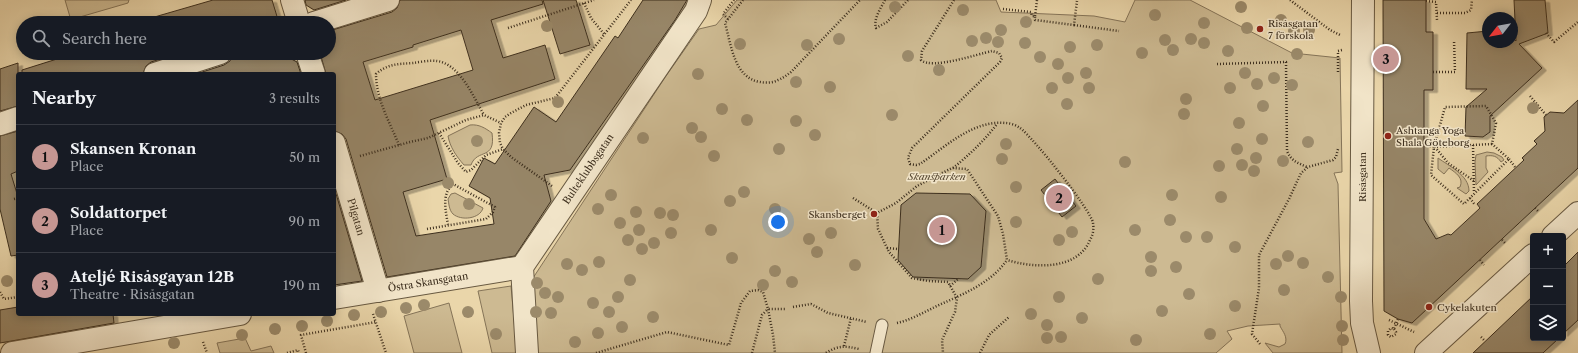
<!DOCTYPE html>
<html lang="en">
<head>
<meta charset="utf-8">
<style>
  :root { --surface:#171b24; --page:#242831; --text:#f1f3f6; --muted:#9ea1a6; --line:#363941; --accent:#c59692 }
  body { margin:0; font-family:"Libre Caslon Text",serif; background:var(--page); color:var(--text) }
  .controls { position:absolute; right:12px; bottom:12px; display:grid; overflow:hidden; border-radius:4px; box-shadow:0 2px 10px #0003 }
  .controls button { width:36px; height:36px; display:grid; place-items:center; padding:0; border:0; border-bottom:1px solid var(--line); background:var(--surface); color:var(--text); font:20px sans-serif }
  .compass { position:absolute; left:1482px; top:12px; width:36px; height:36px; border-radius:50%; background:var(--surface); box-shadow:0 2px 10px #0003; rotate:239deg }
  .you { position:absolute; left:778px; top:222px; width:14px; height:14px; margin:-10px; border:3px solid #fff; border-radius:50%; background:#1a73e8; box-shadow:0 0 0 6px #1a73e833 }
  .badge { display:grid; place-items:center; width:26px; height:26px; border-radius:50%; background:var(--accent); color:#111; font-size:13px; font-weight:700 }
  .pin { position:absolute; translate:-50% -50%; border:2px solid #fff; box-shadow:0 1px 4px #0006 }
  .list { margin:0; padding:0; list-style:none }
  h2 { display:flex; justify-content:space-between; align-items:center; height:52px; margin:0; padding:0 16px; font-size:17px }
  h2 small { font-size:13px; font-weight:400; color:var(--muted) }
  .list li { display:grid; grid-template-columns:26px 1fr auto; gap:12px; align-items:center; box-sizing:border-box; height:64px; padding:0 16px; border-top:1px solid var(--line) }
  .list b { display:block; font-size:15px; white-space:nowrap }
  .list p { margin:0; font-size:13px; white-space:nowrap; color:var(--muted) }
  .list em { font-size:13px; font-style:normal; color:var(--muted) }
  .icon { flex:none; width:22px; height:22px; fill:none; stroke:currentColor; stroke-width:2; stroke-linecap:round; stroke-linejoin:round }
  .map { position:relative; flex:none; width:1578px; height:353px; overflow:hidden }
  .search { position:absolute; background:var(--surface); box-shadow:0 2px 10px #0003; left:16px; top:16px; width:320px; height:44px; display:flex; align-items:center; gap:10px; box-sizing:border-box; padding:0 14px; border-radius:22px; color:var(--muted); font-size:15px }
  .panel { position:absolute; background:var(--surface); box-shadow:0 2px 10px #0003; left:16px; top:72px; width:320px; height:244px; border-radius:4px }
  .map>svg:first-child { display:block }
</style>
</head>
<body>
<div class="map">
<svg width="1578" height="353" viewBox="0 0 1578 353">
  <defs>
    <filter id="shadow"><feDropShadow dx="4.5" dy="2.5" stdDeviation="0" flood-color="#0004"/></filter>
  </defs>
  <rect width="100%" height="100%" fill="#ead6aa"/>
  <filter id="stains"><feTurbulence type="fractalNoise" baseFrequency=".005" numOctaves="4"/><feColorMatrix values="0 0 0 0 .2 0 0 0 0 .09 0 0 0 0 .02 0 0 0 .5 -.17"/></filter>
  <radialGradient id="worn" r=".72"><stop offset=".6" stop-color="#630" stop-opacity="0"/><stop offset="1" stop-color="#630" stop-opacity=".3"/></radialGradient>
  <g fill="#cdba92" stroke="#857458">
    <polygon points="65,0 129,0 128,3 73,19 70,17"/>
    <path d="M737,0H996L1001,12L1094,16L1125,22L1135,0H1190L1292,53L1340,58L1342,172L1334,173L1338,184L1342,353H1273L1265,343L1279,347L1285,344C1288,337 1283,332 1280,326V324L1248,326L1227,331L1232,339L1216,353H536L531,281L666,76L699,29L716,25Z"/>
    <path d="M470,125C479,124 485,128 492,133C496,161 477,148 471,165H464C456,156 450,147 448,136Z"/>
    <path d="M1487,152L1494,153L1502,157L1504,160L1501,162C1497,156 1493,155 1486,156V168L1488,172L1476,185L1475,162L1476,155Z"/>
    <path d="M1438,158C1449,166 1469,175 1469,191L1466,194L1457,188L1460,187C1464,178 1456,173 1449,168L1444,174L1438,169Z"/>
    <path d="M455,193L483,208C480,219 461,221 453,214C449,210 449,204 448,199L451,194Z"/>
    <polygon points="511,286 517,353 492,353 478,291"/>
    <polygon points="449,303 462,353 414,353 404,316"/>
    <polygon points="245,338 251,351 271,346 274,353 220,353 217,343"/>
  </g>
  <g fill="#978667" stroke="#3d2f1e" fill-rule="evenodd" filter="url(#shadow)">
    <polygon points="213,0 272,0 279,23 151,23 151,18"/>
    <polygon points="305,0 346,0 314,10 306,5"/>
    <path d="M400,0H542L543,4L491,20L503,58L545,45L555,79L430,120L447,179L403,192L416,236L494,224L490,198L469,186L484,158L495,164L534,107L556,122L615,36L618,38L643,0H687L675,20L570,170L544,175L551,201L515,256L387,277L346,139L342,134L334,131V74H326L320,53H329V31L392,12L397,8ZM461,30L473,70L375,100L363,62L413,47V45Z"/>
    <polygon points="543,0 576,0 590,45 560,54"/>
    <polygon points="1383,0 1426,0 1426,32 1433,32 1433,90 1424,90 1424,219 1436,239 1448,234 1451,235 1480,208 1477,204 1524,160 1522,158 1537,144 1534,141 1545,131 1544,117 1550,112 1564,113 1578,100 1578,168 1412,323 1398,319 1384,311"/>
    <polygon points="1514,0 1545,0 1548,33 1519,44 1542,68 1490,116 1490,132 1483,137 1465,136 1466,107 1487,89 1466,89 1467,33 1488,31 1488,42 1512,42 1512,37 1516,41"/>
    <polygon points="76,53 179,53 151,62 146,66 143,74 22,74 22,70"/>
    <polygon points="232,53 280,53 297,62 301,74 196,74 224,65 230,61"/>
    <polygon points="18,63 18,106 0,111 0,69"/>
    <polygon points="18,131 18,171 11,174 18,197 18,255 11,256 0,209 0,136"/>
    <polygon points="1055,179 1076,206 1062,217 1041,190"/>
    <polygon points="334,187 362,281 334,285"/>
    <polygon points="916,193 970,194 986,211 981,267 968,279 913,277 898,260 901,205"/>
    <polygon points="1578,252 1578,320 1563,334 1563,267"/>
    <polygon points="1533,296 1533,338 1559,338 1543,353 1473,353"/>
    <polygon points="18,307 18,314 113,314 114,323 0,343 0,310"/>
  </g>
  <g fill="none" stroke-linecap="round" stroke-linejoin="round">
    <g stroke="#685941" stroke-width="13">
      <polyline id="service" points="876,353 882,325"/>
    </g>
    <g stroke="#685941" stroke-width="24">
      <g id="minor">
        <polyline points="292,0 299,23"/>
        <polyline points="1363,0 1361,301 1362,323 1369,353"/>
        <polyline points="314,23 388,0"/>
        <polyline points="307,53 314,74"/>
        <polyline points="155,74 220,53"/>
        <polyline points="0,124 18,118"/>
        <polyline points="334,143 378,291"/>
        <polyline points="1553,236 1578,213"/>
        <polyline points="334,298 522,267"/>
        <polyline points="12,353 240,314"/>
        <polyline points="527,353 522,267 696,11 700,0"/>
        <polyline points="1426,353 1533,255"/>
      </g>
    </g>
    <g stroke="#3d2f1e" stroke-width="2.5" stroke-dasharray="1 2" stroke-linecap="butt">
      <path d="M743,0L725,23C731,44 734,78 760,82C766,83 773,83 778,80C783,78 787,75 791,72L860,0"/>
      <path d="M885,0C881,8 873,19 876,28L887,22L908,0"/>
      <path d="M954,0L922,51L921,60C931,70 978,54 992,51L999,53L1002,58L1000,62L912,148L908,158L910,164L916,165L920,164C945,147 973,120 1005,123C1010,123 1016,125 1020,128C1032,136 1091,210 1093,223C1094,229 1093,235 1090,240C1077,271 1033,268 1007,260"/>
      <polyline points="1290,0 1330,30 1340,35"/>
      <polyline points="1426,1 1436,2 1437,20"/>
      <polyline points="584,3 591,18 604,34"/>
      <polyline points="1003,9 1031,12 1032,16 1035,16 1035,20 1074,25 1077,1"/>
      <polyline points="1437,13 1465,13 1471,10 1472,0"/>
      <polyline points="1035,16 1037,0"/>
      <polyline points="728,19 723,14 734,0"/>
      <polyline points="1074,25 1119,31"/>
      <polyline points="508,28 594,0"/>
      <polyline points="1546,33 1554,42 1578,22"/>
      <path d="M1217,64L1286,62L1287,151C1291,161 1298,163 1307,167"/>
      <polyline points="1338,72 1338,51 1342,50"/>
      <polyline points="1433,72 1455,72 1454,40"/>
      <polyline points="1530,96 1546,115"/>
      <polyline points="439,133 458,163 466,172 471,170 486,155 503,149"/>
      <path d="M399,145C390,123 376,99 376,74C387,64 398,64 413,63C420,62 430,60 437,61C460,64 474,98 484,115"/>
      <polyline points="1424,145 1434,147 1431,175 1464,204 1509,159 1492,144 1496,123 1486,106 1445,107 1434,147"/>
      <polyline points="1473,145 1474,193"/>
      <polyline points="1434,147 1492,144"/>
      <polyline points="1435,147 1448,163 1474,181"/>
      <polyline points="360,156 410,142 428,138 466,120 484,115 501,123"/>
      <polyline points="1509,159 1515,167"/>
      <path d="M953,168C969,155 984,141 997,124"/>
      <polyline points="552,186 511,157 503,149 500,143 499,133 501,123 505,117 511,113 526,105 555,98 631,0"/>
      <polyline points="853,198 877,213"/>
      <polyline points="1470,198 1475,205"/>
      <polyline points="14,199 18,198"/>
      <polyline points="1535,208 1539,212"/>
      <path d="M427,229L486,219L493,212L495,207L453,184C441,194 446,212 448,225"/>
      <polyline points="1502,240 1506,244"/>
      <polyline points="887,248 898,249"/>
      <polyline points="1480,260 1484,265"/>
      <polyline points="950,286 959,278"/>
      <polyline points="0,292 4,299 18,297"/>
      <polyline points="793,307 811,304 828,313 867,322"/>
      <polyline points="373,314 386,353"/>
      <polyline points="1389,320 1414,332"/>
      <path d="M897,323C911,320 924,312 937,306C963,294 990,284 1007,260L1003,234L998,216L967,169L952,168L917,186L896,203L877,213L878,229L889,252L912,278L928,281L948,282L957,298L955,312L942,340L943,353"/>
      <polyline points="1394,329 1396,332 1396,334 1391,337 1388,335 1388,331 1391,328 1394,329 1398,319"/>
      <polyline points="1481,337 1485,341"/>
      <polyline points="203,342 207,353"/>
      <polyline points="1260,344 1252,334 1259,288 1259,255 1289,199 1301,173 1308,167 1333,160 1336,157 1338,149"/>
      <polyline points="844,346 851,318"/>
      <polyline points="287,353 298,350 299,353"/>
      <polyline points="306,353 301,335 376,322"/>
      <polyline points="596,353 667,332 729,345 741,303 750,291 758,290 763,292 768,309 785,309"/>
      <polyline points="752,353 762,315 768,309 773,335 775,353"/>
      <path d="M826,353C838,345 846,346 859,349"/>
      <polyline points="980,353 989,335 1009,317"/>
    </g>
    <use href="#service" stroke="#f1e4c8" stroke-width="11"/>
    <use href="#minor" stroke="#f1e4c8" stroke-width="22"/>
  </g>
  <g fill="#9b8a6a">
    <circle cx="895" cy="7" r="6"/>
    <circle cx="1241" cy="7" r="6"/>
    <circle cx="963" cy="10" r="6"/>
    <circle cx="1155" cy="15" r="6"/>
    <circle cx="1281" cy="20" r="6"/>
    <circle cx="1026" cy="22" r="6"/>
    <circle cx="1204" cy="23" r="6"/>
    <circle cx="547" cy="26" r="6"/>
    <circle cx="1247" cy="28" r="6"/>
    <circle cx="1001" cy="30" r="6"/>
    <circle cx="1309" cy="30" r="6"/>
    <circle cx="1294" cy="31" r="6"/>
    <circle cx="986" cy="38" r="6"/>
    <circle cx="839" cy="39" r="6"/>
    <circle cx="1191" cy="39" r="6"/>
    <circle cx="1165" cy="40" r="6"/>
    <circle cx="972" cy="41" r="6"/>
    <circle cx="998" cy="42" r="6"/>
    <circle cx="1025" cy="43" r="6"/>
    <circle cx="1204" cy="43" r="6"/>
    <circle cx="740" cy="44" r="6"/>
    <circle cx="807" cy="45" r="6"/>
    <circle cx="1097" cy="45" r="6"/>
    <circle cx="1070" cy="47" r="6"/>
    <circle cx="1173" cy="50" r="6"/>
    <circle cx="1228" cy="51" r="6"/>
    <circle cx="1142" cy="53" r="6"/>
    <circle cx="1297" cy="54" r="6"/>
    <circle cx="908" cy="56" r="6"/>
    <circle cx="1040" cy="57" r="6"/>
    <circle cx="1058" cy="64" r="6"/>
    <circle cx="939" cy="70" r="6"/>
    <circle cx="1086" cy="73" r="6"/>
    <circle cx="1245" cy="73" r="6"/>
    <circle cx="698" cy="74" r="6"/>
    <circle cx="1068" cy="78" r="6"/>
    <circle cx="1274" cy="78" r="6"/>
    <circle cx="796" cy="82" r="6"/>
    <circle cx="1257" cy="84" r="6"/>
    <circle cx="1292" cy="85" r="6"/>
    <circle cx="830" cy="87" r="6"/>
    <circle cx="1052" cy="88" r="6"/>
    <circle cx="1089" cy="88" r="6"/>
    <circle cx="1230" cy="88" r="6"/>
    <circle cx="1186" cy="99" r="6"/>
    <circle cx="558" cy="102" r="6"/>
    <circle cx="1067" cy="104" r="6"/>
    <circle cx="1263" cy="106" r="6"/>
    <circle cx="1533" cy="108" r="6"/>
    <circle cx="722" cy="109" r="6"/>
    <circle cx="1184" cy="114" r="6"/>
    <circle cx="892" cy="115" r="6"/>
    <circle cx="747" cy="120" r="6"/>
    <circle cx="796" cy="121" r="6"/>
    <circle cx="1239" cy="123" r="6"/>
    <circle cx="692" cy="128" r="6"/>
    <circle cx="815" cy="135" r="6"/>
    <circle cx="701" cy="137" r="6"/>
    <circle cx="643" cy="138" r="6"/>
    <circle cx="1262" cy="139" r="6"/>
    <circle cx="477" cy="141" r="6"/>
    <circle cx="1308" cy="142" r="6"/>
    <circle cx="1006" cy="144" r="6"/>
    <circle cx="779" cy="149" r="6"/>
    <circle cx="1237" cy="149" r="6"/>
    <circle cx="714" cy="156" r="6"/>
    <circle cx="1256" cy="158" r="6"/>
    <circle cx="1002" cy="159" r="6"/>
    <circle cx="1283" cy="161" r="6"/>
    <circle cx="1125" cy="162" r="6"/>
    <circle cx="1242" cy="165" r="6"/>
    <circle cx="1219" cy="166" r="6"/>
    <circle cx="1254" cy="171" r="6"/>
    <circle cx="448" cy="183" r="6"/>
    <circle cx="1016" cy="187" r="6"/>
    <circle cx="744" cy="192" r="6"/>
    <circle cx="611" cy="195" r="6"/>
    <circle cx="1172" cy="195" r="6"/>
    <circle cx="1221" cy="197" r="6"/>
    <circle cx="730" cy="201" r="6"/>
    <circle cx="469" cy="204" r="6"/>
    <circle cx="598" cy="209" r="6"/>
    <circle cx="775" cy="209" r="6"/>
    <circle cx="636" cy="212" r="6"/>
    <circle cx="660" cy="213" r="6"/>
    <circle cx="673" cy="215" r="6"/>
    <circle cx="1170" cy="220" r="6"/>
    <circle cx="1016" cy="222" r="6"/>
    <circle cx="620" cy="223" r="6"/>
    <circle cx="639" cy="230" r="6"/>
    <circle cx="711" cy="230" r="6"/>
    <circle cx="1135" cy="230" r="6"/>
    <circle cx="1072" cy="232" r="6"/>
    <circle cx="671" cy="233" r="6"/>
    <circle cx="831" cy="233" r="6"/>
    <circle cx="1186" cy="237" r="6"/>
    <circle cx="1207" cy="237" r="6"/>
    <circle cx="809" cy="239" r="6"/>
    <circle cx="628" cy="240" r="6"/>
    <circle cx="1059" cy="240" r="6"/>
    <circle cx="654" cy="243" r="6"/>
    <circle cx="1235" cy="247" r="6"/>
    <circle cx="642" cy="249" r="6"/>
    <circle cx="817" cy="252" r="6"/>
    <circle cx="1288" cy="256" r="6"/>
    <circle cx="1151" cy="257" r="6"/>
    <circle cx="732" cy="258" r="6"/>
    <circle cx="599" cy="262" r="6"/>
    <circle cx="1303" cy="263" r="6"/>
    <circle cx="567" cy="264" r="6"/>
    <circle cx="1276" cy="264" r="6"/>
    <circle cx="855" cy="265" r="6"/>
    <circle cx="1176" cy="267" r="6"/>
    <circle cx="582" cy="270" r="6"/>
    <circle cx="775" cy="271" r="6"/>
    <circle cx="1151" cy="271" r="6"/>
    <circle cx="1328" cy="277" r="6"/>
    <circle cx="1098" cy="279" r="6"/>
    <circle cx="630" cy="280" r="6"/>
    <circle cx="7" cy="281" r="6"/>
    <circle cx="792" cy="282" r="6"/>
    <circle cx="537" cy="283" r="6"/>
    <circle cx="763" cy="285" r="6"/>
    <circle cx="1284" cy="290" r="6"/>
    <circle cx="545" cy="293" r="6"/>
    <circle cx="1189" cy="294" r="6"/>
    <circle cx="558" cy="297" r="6"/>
    <circle cx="618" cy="297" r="6"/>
    <circle cx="1059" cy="297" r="6"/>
    <circle cx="1341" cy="297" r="6"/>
    <circle cx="593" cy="303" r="6"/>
    <circle cx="424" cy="305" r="6"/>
    <circle cx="1235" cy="306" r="6"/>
    <circle cx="406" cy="308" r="6"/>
    <circle cx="1162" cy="311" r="6"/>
    <circle cx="381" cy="312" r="6"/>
    <circle cx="468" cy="312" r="6"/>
    <circle cx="536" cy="312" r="6"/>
    <circle cx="609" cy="312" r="6"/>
    <circle cx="551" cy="313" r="6"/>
    <circle cx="1031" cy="314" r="6"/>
    <circle cx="354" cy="315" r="6"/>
    <circle cx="653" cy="317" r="6"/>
    <circle cx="1082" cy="318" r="6"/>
    <circle cx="327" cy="321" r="6"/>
    <circle cx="1047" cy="325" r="6"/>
    <circle cx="302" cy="326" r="6"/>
    <circle cx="1342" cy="326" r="6"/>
    <circle cx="622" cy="327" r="6"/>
    <circle cx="275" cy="329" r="6"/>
    <circle cx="598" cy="333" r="6"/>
    <circle cx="496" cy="334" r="6"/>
    <circle cx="1210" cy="334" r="6"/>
    <circle cx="242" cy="335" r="6"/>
    <circle cx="1061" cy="337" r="6"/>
    <circle cx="1047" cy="338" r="6"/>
    <circle cx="1136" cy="340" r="6"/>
    <circle cx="1343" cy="340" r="6"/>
    <circle cx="575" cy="342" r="6"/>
    <circle cx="174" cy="343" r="6"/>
  </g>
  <g fill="#8f2418" stroke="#f1e4c8" stroke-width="1.5">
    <circle cx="1260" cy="29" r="4"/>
    <circle cx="1388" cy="136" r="4"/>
    <circle cx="874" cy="214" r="4"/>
    <circle cx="1429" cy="307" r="4"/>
  </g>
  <g text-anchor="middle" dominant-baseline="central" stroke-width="3" stroke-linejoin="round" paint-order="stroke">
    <g font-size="10" fill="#3d2f1e" stroke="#f1e4c8" text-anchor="start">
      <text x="1268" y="23">Risåsgatan<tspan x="1268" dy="12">7 förskola</tspan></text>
      <text x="1396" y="130">Ashtanga Yoga<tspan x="1396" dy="12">Shala Göteborg</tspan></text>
      <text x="866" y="214" text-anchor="end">Skansberget</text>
      <text x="1437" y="307">Cykelakuten</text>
    </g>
    <g font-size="10" fill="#3d2f1e" stroke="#f1e4c8">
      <text transform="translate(588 169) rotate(-56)">Bulteklubbsgatan</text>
      <text transform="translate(1362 177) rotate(-90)">Risåsgatan</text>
      <text transform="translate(356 217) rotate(74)">Pilgatan</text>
      <text transform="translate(428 282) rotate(-9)">Östra Skansgatan</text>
    </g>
    <g font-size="10" font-style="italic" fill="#5a4b35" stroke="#f1e4c8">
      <text x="937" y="176">Skansparken</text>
    </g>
  </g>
  <rect width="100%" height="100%" filter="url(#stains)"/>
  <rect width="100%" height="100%" fill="url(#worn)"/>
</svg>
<div class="controls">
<button>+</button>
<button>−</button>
<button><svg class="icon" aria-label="layers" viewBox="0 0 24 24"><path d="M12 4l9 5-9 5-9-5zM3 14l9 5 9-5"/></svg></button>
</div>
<svg class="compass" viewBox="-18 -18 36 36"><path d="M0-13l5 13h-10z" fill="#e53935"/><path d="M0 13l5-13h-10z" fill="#9ea1a6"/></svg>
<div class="you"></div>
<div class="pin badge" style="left:942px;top:230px">1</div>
<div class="pin badge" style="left:1059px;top:198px">2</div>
<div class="pin badge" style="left:1386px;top:59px">3</div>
<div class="search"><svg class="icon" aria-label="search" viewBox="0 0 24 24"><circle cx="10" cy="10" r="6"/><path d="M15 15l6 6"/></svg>Search here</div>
<section class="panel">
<h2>Nearby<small>3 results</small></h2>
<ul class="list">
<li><span class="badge">1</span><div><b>Skansen Kronan</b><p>Place</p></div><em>50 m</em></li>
<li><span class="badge">2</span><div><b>Soldattorpet</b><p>Place</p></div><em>90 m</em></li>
<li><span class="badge">3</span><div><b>Ateljé Risåsgayan 12B</b><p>Theatre · Risåsgatan</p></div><em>190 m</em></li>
</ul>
</section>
</div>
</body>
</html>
